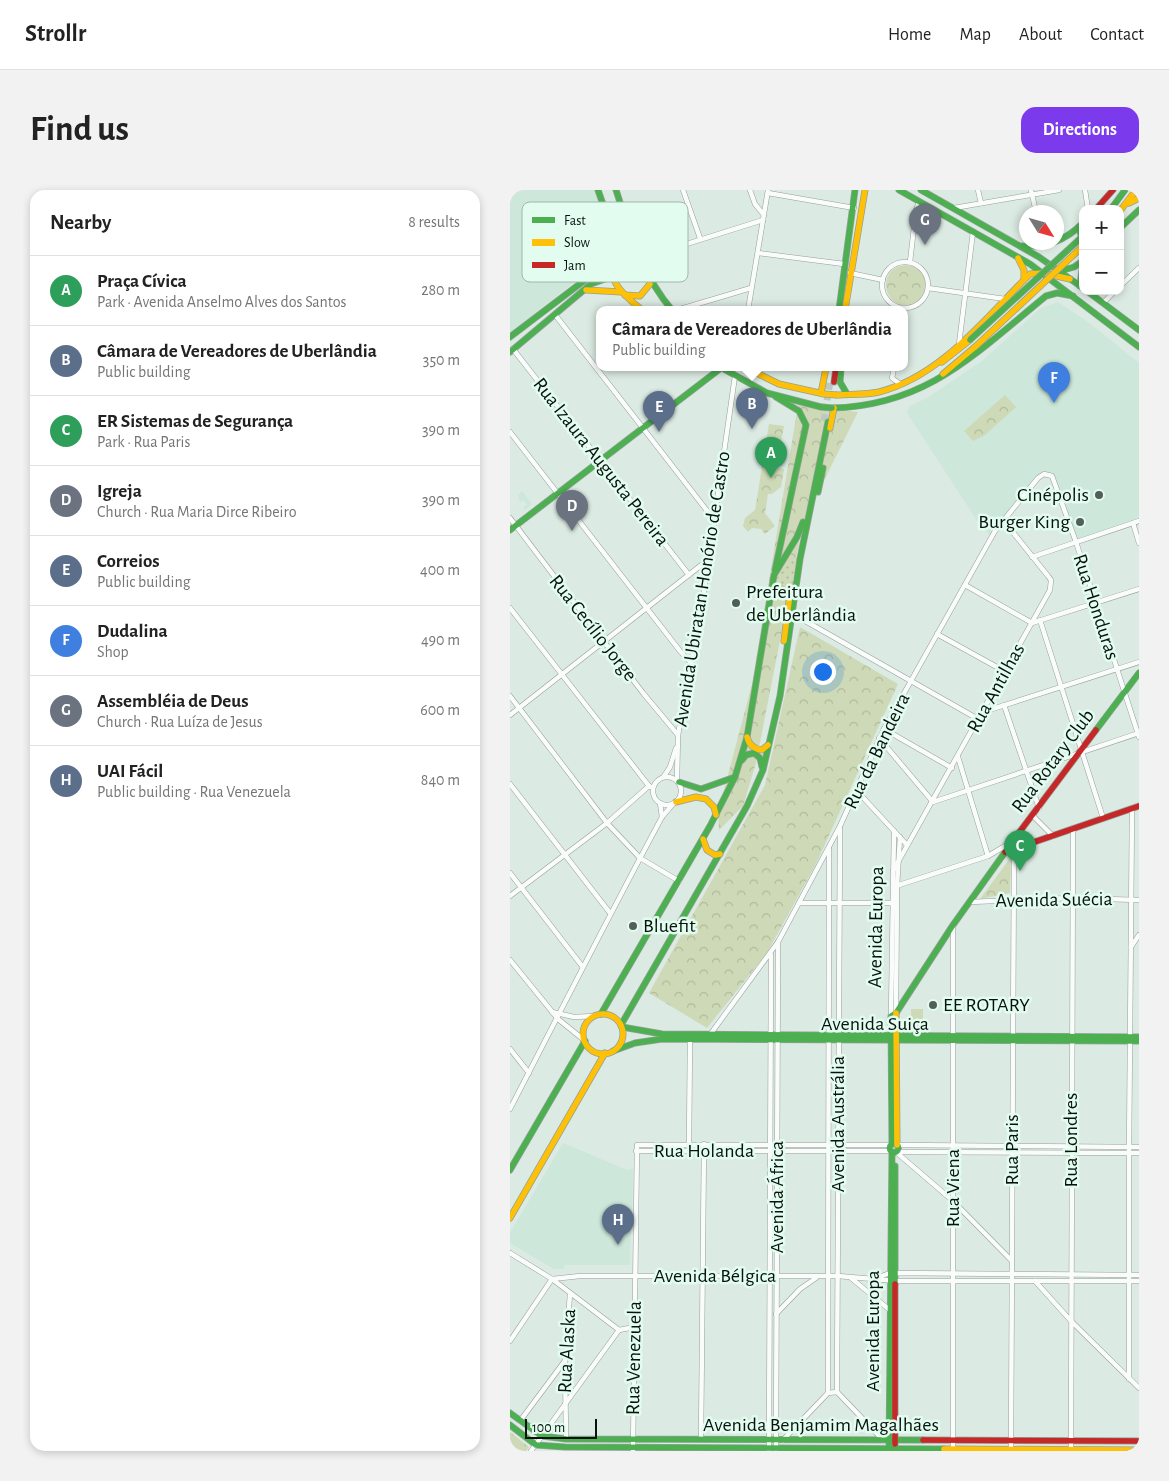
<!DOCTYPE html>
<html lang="en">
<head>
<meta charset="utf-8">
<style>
  :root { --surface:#fff; --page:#f2f2f2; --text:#222; --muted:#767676; --line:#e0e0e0; --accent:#7c3aed }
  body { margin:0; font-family:"Alegreya Sans",sans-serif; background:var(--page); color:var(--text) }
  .controls { position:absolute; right:15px; top:15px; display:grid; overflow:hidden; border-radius:10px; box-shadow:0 2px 8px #0003 }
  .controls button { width:45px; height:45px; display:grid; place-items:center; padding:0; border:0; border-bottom:1px solid var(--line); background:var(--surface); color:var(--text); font:25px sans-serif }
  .compass { position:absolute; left:509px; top:15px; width:45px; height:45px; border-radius:50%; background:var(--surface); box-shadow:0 2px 8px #0003; rotate:127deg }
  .scale { position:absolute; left:15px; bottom:12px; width:72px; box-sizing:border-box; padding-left:5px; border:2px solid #09120e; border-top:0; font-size:14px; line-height:18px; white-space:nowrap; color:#09120e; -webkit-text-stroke:4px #e2fdef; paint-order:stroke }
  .you { position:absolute; left:312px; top:481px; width:18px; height:18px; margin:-12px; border:4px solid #fff; border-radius:50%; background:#1a73e8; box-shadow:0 0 0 8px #1a73e833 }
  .badge { display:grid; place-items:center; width:32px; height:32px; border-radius:50%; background:var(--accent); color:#fff; font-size:16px; font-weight:700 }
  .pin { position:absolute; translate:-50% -41px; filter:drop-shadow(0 1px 2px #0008) }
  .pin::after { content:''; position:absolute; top:26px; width:18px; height:15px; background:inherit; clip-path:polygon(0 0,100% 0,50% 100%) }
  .popup { position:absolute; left:86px; top:116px; width:312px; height:65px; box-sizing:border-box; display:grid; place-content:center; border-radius:10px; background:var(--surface); filter:drop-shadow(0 1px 4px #0005); font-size:16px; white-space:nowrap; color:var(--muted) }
  .popup b { font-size:19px; color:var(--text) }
  .popup::after { content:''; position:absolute; left:50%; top:100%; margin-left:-10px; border:10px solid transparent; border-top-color:var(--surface) }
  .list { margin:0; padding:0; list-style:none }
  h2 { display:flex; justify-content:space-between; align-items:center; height:65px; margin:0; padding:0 20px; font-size:21px }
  h2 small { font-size:16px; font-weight:400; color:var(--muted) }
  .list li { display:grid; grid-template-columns:32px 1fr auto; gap:15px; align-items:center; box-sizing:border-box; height:70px; padding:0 20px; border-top:1px solid var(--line) }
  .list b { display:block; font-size:19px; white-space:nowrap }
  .list p { margin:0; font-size:16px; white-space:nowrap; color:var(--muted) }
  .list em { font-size:16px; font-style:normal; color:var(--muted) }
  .map { position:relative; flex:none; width:629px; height:1261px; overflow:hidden; border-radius:15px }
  header { display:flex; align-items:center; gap:30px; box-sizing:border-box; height:70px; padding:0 25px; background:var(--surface); border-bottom:1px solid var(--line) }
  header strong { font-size:24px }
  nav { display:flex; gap:28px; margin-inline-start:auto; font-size:18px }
  .intro { display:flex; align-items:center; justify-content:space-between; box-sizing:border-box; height:120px; padding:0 30px }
  h1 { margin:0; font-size:35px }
  .button { padding:12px 22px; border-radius:15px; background:var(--accent); color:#fff; font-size:18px; font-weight:700 }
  main { display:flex; gap:30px; padding:0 30px }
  aside { flex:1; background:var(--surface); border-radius:15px; box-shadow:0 2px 8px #0003 }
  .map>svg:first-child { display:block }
</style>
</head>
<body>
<header>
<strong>Strollr</strong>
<nav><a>Home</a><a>Map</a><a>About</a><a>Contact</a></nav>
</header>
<div class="intro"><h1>Find us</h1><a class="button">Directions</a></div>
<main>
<aside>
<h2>Nearby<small>8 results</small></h2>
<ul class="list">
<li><span class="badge" style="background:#2e9e5b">A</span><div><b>Praça Cívica</b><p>Park · Avenida Anselmo Alves dos Santos</p></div><em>280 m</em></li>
<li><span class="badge" style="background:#5c6f8a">B</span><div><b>Câmara de Vereadores de Uberlândia</b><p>Public building</p></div><em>350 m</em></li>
<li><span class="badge" style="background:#2e9e5b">C</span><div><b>ER Sistemas de Segurança</b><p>Park · Rua Paris</p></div><em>390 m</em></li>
<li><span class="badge" style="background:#6b7280">D</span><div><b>Igreja</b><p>Church · Rua Maria Dirce Ribeiro</p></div><em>390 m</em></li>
<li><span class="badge" style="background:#5c6f8a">E</span><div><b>Correios</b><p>Public building</p></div><em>400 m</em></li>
<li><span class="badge" style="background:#3f7fe0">F</span><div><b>Dudalina</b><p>Shop</p></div><em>490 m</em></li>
<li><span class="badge" style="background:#6b7280">G</span><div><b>Assembléia de Deus</b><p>Church · Rua Luíza de Jesus</p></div><em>600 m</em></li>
<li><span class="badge" style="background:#5c6f8a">H</span><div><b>UAI Fácil</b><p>Public building · Rua Venezuela</p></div><em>840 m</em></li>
</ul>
</aside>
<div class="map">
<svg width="629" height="1261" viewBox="0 0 629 1261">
  <defs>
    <pattern id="forest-crowns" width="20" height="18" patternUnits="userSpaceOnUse" patternTransform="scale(1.25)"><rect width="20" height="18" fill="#cedab7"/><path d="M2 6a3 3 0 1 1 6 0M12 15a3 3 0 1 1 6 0" fill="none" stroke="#b0ba9c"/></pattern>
    <pattern id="garden-dots" width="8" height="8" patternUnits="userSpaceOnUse" patternTransform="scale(1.25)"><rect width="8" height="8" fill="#cedab7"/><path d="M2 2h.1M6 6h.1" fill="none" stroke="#b0ba9c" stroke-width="1.8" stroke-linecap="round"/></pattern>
  </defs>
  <rect width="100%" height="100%" fill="#dbeae2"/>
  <g fill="#cde7da">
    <polygon points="0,0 85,0 100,46 99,58 89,73 0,142"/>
    <polygon points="548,112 578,132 629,173 629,328 565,350 542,286 538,284 528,288 482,347 470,335 397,223 400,216 417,208 472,171 530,119"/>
    <polygon points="12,301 22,314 15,320 13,318 17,314 13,310 10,312 8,305"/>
    <polygon points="53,953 117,980 123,979 122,1019 117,1029 121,1029 120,1075 55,1075 53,1079 44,1079 0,1053 0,1043"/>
  </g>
  <rect fill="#cedab7" x="401" y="819" width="12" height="18"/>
  <g fill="url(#forest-crowns)">
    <circle cx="396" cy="95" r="20"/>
    <polygon points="495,205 506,217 475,245 463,251 454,241"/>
    <polygon points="288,215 348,222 293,333 246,573 233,616 209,640 208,623 242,494"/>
    <polygon points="259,234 274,236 269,262 266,262 263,277 274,279 271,297 262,304 258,304 255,323 265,336 255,344 251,339 242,338 238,342 233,336 235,328 245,320"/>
    <polygon points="290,437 388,494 306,674 257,763 197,838 139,803 255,595"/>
    <polygon points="501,667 500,703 470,709"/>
    <polygon points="0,1242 19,1257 16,1261 0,1261"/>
  </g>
  <polygon fill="url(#garden-dots)" points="274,365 288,368 281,406 263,402"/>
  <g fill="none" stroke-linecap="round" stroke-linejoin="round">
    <polyline stroke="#bccac2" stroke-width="7" stroke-dasharray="7 3.5" stroke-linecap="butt" points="314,231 320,191"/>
    <g stroke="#95a09a" stroke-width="5.5">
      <g id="street">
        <polyline points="173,0 190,48"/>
        <polyline points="240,0 245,14 254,25"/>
        <polyline points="468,0 471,13"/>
        <polyline points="521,0 526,22"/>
        <polyline points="575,0 578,19"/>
        <polyline points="258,3 344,18"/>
        <polyline points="444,18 549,0"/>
        <polyline points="248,63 334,74"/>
        <polyline points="129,69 253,30"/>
        <polyline points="400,72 406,20 409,12"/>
        <circle cx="395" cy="95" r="23"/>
        <polyline points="340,83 373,90"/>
        <polyline points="610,96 629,78"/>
        <polyline points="418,98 495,109"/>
        <polyline points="593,113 605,101"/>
        <polyline points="167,120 241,98"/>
        <polyline points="238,120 258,0"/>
        <polyline points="46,126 205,331"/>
        <polyline points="449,154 463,42"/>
        <polyline points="3,159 179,385"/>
        <polyline points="384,178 382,188 390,194"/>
        <polyline points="0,242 170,461 182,474"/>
        <polyline points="0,328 133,503 168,545"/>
        <polyline points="623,333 629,353"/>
        <polyline points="522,367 629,331"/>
        <polyline points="455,395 522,433"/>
        <polyline points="0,418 139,596"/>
        <polyline points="283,424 468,529"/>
        <polyline points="530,430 593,628"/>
        <polyline points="522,433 629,399"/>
        <polyline points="427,444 494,481"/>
        <polyline points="0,506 97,633 130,668 169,691"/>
        <polyline points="494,515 529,618"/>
        <polyline points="473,522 629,472"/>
        <polyline points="0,525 199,369"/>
        <polyline points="374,539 442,578"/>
        <polyline points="369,548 423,612 629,543"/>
        <polyline points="448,567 478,666"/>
        <polyline points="154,586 160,577 166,558"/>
        <circle cx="157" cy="601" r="14"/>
        <polyline points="167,590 168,545 193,408 225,186"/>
        <polyline points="0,594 100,723"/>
        <polyline points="347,601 397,655"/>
        <polyline points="150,613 152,627"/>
        <polyline points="523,626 543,646"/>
        <polyline points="383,681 540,400 541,390 538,386 493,330"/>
        <polyline points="0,683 72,776"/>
        <polyline points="386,696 478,666 502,652"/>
        <polyline points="0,706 97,633 139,596 143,598"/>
        <polyline points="460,712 561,708 629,710"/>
        <polyline points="289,713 385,713"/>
        <polyline points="621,757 629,745"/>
        <polyline points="0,770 48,829 74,850"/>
        <polyline points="42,822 64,827 84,826"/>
        <polyline points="386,822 387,696 390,647"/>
        <polyline points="381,826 384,641"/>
        <polyline points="199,846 268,752 330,636 374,539 485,341 528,288 534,284 542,286 566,352 629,547"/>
        <polyline points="0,859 19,883"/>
        <path d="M0,919C50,822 100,724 152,627L163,614"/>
        <polyline points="387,955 629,957"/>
        <polyline points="179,957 180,847"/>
        <polyline points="126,961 381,961"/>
        <polyline points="386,962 443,1011 501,1070"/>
        <polyline points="387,962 629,963"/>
        <polyline points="0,1063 42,1089 109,1140 125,1137"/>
        <polyline points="369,1087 380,1083 629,1085"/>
        <polyline points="341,1088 381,1121"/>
        <polyline points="42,1089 70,1086 328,1086 387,1091 629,1091"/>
        <polyline points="525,1091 561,1131 629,1198"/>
        <polyline points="266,1124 290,1099 306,1088"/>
        <polyline points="0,1151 42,1089"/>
        <polyline points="619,1189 619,963 622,618"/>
        <polyline points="327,1202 330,639"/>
        <polyline points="318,1203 319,659"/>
        <polyline points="10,1231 54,1172"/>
        <polyline points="56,1249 55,1170 60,1104"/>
        <polyline points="191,1250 194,954"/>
        <polyline points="273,1250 318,1203 327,1202 373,1250"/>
        <polyline points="21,1261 109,1140"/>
        <polyline points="123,1261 127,955 381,955"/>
        <polyline points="259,1261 261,765"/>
        <polyline points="266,1261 268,752"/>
        <polyline points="443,1261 443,736"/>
        <polyline points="501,1261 504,658"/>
        <polyline points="561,1261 563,638"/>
      </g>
    </g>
    <g stroke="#95a09a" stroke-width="7">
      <g id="fast">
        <polyline points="88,0 102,40 106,62"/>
        <path d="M106,0C120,43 132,85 162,120"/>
        <polyline points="389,0 520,74 629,157"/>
        <polyline points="411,0 529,67 573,98"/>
        <polyline points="601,19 615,0"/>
        <polyline points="569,37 573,53"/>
        <polyline points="610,38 629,20"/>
        <path d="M512,56C537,57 555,51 573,33"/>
        <polyline points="550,81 564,77 573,71"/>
        <polyline points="570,96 573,72"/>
        <polyline points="577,101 629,140"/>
        <polyline points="329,120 345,0"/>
        <polyline points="0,147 100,71"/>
        <polyline points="0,162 81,94 98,88 100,84"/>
        <polyline points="212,178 257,203 311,217"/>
        <polyline points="331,178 330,192 337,204"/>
        <path d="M322,218C417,216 467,162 536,106L547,103L563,106"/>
        <polyline points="308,302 313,278"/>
        <polyline points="0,340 211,178"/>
        <polyline points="265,380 296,235 289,221 266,207"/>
        <polyline points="586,540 629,483"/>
        <polyline points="232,570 236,565 244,563 250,568 252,577"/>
        <polyline points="169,592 191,599 225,587"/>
        <polyline points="91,824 200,636 225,587 237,547 264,385 287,347 293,332"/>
        <polyline points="111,835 237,616 253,580 270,506 290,369 318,232"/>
        <polyline points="112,837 152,844 629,847"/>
        <polyline points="103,861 125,853 152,849 629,851"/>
        <circle cx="384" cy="958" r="4.5"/>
        <polyline points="382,954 381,826 386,823 443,735 508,644"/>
        <polyline points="385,976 385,1094"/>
        <polyline points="0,980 75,851"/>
        <polyline points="0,1223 32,1246 56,1249 413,1250"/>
        <polyline points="0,1235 26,1255 55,1257 434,1259"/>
        <polyline points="379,1261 382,962"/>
      </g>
    </g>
    <g stroke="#95a09a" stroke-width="7">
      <g id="slow">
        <polyline points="619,13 629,8"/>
        <polyline points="610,21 626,0"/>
        <path d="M126,61L106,62C92,87 113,105 132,120"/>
        <polyline points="508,68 514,80 514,89"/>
        <polyline points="76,100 111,102"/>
        <polyline points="115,105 130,106 140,94"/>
        <polyline points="335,120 355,0"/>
        <polyline points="432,172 460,150"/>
        <polyline points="236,178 269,194 314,204"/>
        <polyline points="433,184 465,157"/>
        <polyline points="311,203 316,178"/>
        <path d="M327,205C341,204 356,205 369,202C432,186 476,127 520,84L533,83L560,89"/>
        <polyline points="320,238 324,218"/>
        <polyline points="261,406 272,399 280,404 274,451"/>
        <path d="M237,547C239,555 244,559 252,560L258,555"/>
        <polyline points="166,612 186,607 196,609 204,617 206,625"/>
        <polyline points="193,649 197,660 205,665 210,664"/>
        <polyline points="386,823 387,955"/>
        <circle cx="93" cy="844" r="20"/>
        <polyline points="0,1028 95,863"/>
        <polyline points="434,1259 629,1260"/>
      </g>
    </g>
    <g stroke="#95a09a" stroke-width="7">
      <g id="jam">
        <polyline points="586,19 603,0"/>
        <polyline points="324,192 326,178"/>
        <polyline points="508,644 586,540"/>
        <polyline points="495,662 629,616"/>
        <polyline points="385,1094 385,1254"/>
        <polyline points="413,1250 629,1251"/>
      </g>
    </g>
    <use href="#street" stroke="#fafcfb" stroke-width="4.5"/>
    <use href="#fast" stroke="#4caf50" stroke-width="5.5"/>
    <use href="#slow" stroke="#ffc107" stroke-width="5.5"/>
    <use href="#jam" stroke="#c62828" stroke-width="5.5"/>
    <g stroke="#95a09a" stroke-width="7" stroke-linecap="butt">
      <g id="fast-bridge">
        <polyline points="460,150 573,46"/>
        <polyline points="311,217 322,218"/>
      </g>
    </g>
    <g stroke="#95a09a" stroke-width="7" stroke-linecap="butt">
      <g id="slow-bridge">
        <polyline points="465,157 573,56"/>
        <polyline points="314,204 327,205"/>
      </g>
    </g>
    <use href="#fast-bridge" stroke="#4caf50" stroke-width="5.5"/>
    <use href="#slow-bridge" stroke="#ffc107" stroke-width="5.5"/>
  </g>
  <g fill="#525e58" stroke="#e2fdef" stroke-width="2">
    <circle cx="589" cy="305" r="5"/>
    <circle cx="570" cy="332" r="5"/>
    <circle cx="226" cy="413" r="5"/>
    <circle cx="123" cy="736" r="5"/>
    <circle cx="423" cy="815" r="5"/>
  </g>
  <g text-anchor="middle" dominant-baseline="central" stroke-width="5" stroke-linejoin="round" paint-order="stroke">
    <g font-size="20" fill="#09120e" stroke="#e2fdef">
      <text transform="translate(91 272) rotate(52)">Rua Izaura Augusta Pereira</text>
      <text transform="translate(192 399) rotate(-81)">Avenida Ubiratan Honório de Castro</text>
      <text transform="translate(586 417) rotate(72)">Rua Honduras</text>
      <text transform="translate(83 438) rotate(52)">Rua Cecílio Jorge</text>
      <text transform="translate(486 498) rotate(-61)">Rua Antilhas</text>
      <text transform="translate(367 561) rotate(-64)">Rua da Bandeira</text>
      <text transform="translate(543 571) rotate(-53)">Rua Rotary Club</text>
      <text transform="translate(544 710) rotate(-1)">Avenida Suécia</text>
      <text transform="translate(366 737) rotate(-89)">Avenida Europa</text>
      <text x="365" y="834">Avenida Suiça</text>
      <text transform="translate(328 934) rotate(-90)">Avenida Austrália</text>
      <text transform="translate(561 950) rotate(-90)">Rua Londres</text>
      <text transform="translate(502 960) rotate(-90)">Rua Paris</text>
      <text x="194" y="961">Rua Holanda</text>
      <text transform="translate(443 998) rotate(-90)">Rua Viena</text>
      <text transform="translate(267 1007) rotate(-90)">Avenida África</text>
      <text x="205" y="1086">Avenida Bélgica</text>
      <text transform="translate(363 1141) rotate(-90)">Avenida Europa</text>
      <text transform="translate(57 1161) rotate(-87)">Rua Alaska</text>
      <text transform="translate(124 1168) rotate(-89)">Rua Venezuela</text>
      <text x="311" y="1235">Avenida Benjamim Magalhães</text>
    </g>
    <g font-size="20" fill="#09120e" stroke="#e2fdef" text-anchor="start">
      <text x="579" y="305" text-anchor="end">Cinépolis</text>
      <text x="560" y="332" text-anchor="end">Burger King</text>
      <text x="236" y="402">Prefeitura<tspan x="236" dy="23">de Uberlândia</tspan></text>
      <text x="133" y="736">Bluefit</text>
      <text x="433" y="815">EE ROTARY</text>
    </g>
  </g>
  <rect x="12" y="12" width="166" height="80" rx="8" fill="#e2fdef" stroke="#a1b6ac" stroke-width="1"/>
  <rect x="22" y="27" width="23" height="6" fill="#4caf50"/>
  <rect x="22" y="49" width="23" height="7" fill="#ffc107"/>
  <rect x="22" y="72" width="23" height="6" fill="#c62828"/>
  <g font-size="14" fill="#09120e">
    <text x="54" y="35">Fast</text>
    <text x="54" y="57">Slow</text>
    <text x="54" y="80">Jam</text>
  </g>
</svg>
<div class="controls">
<button>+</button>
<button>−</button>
</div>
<svg class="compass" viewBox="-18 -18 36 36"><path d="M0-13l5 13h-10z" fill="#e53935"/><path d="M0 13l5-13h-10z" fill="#767676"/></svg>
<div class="scale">100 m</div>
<div class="you"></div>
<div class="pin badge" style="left:261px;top:288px;background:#2e9e5b">A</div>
<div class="pin badge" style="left:242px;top:239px;background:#5c6f8a">B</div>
<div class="popup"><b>Câmara de Vereadores de Uberlândia</b>Public building</div>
<div class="pin badge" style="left:510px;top:681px;background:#2e9e5b">C</div>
<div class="pin badge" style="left:62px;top:341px;background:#6b7280">D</div>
<div class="pin badge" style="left:149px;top:242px;background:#5c6f8a">E</div>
<div class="pin badge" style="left:544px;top:213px;background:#3f7fe0">F</div>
<div class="pin badge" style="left:415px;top:55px;background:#6b7280">G</div>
<div class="pin badge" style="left:108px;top:1055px;background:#5c6f8a">H</div>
</div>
</main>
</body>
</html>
